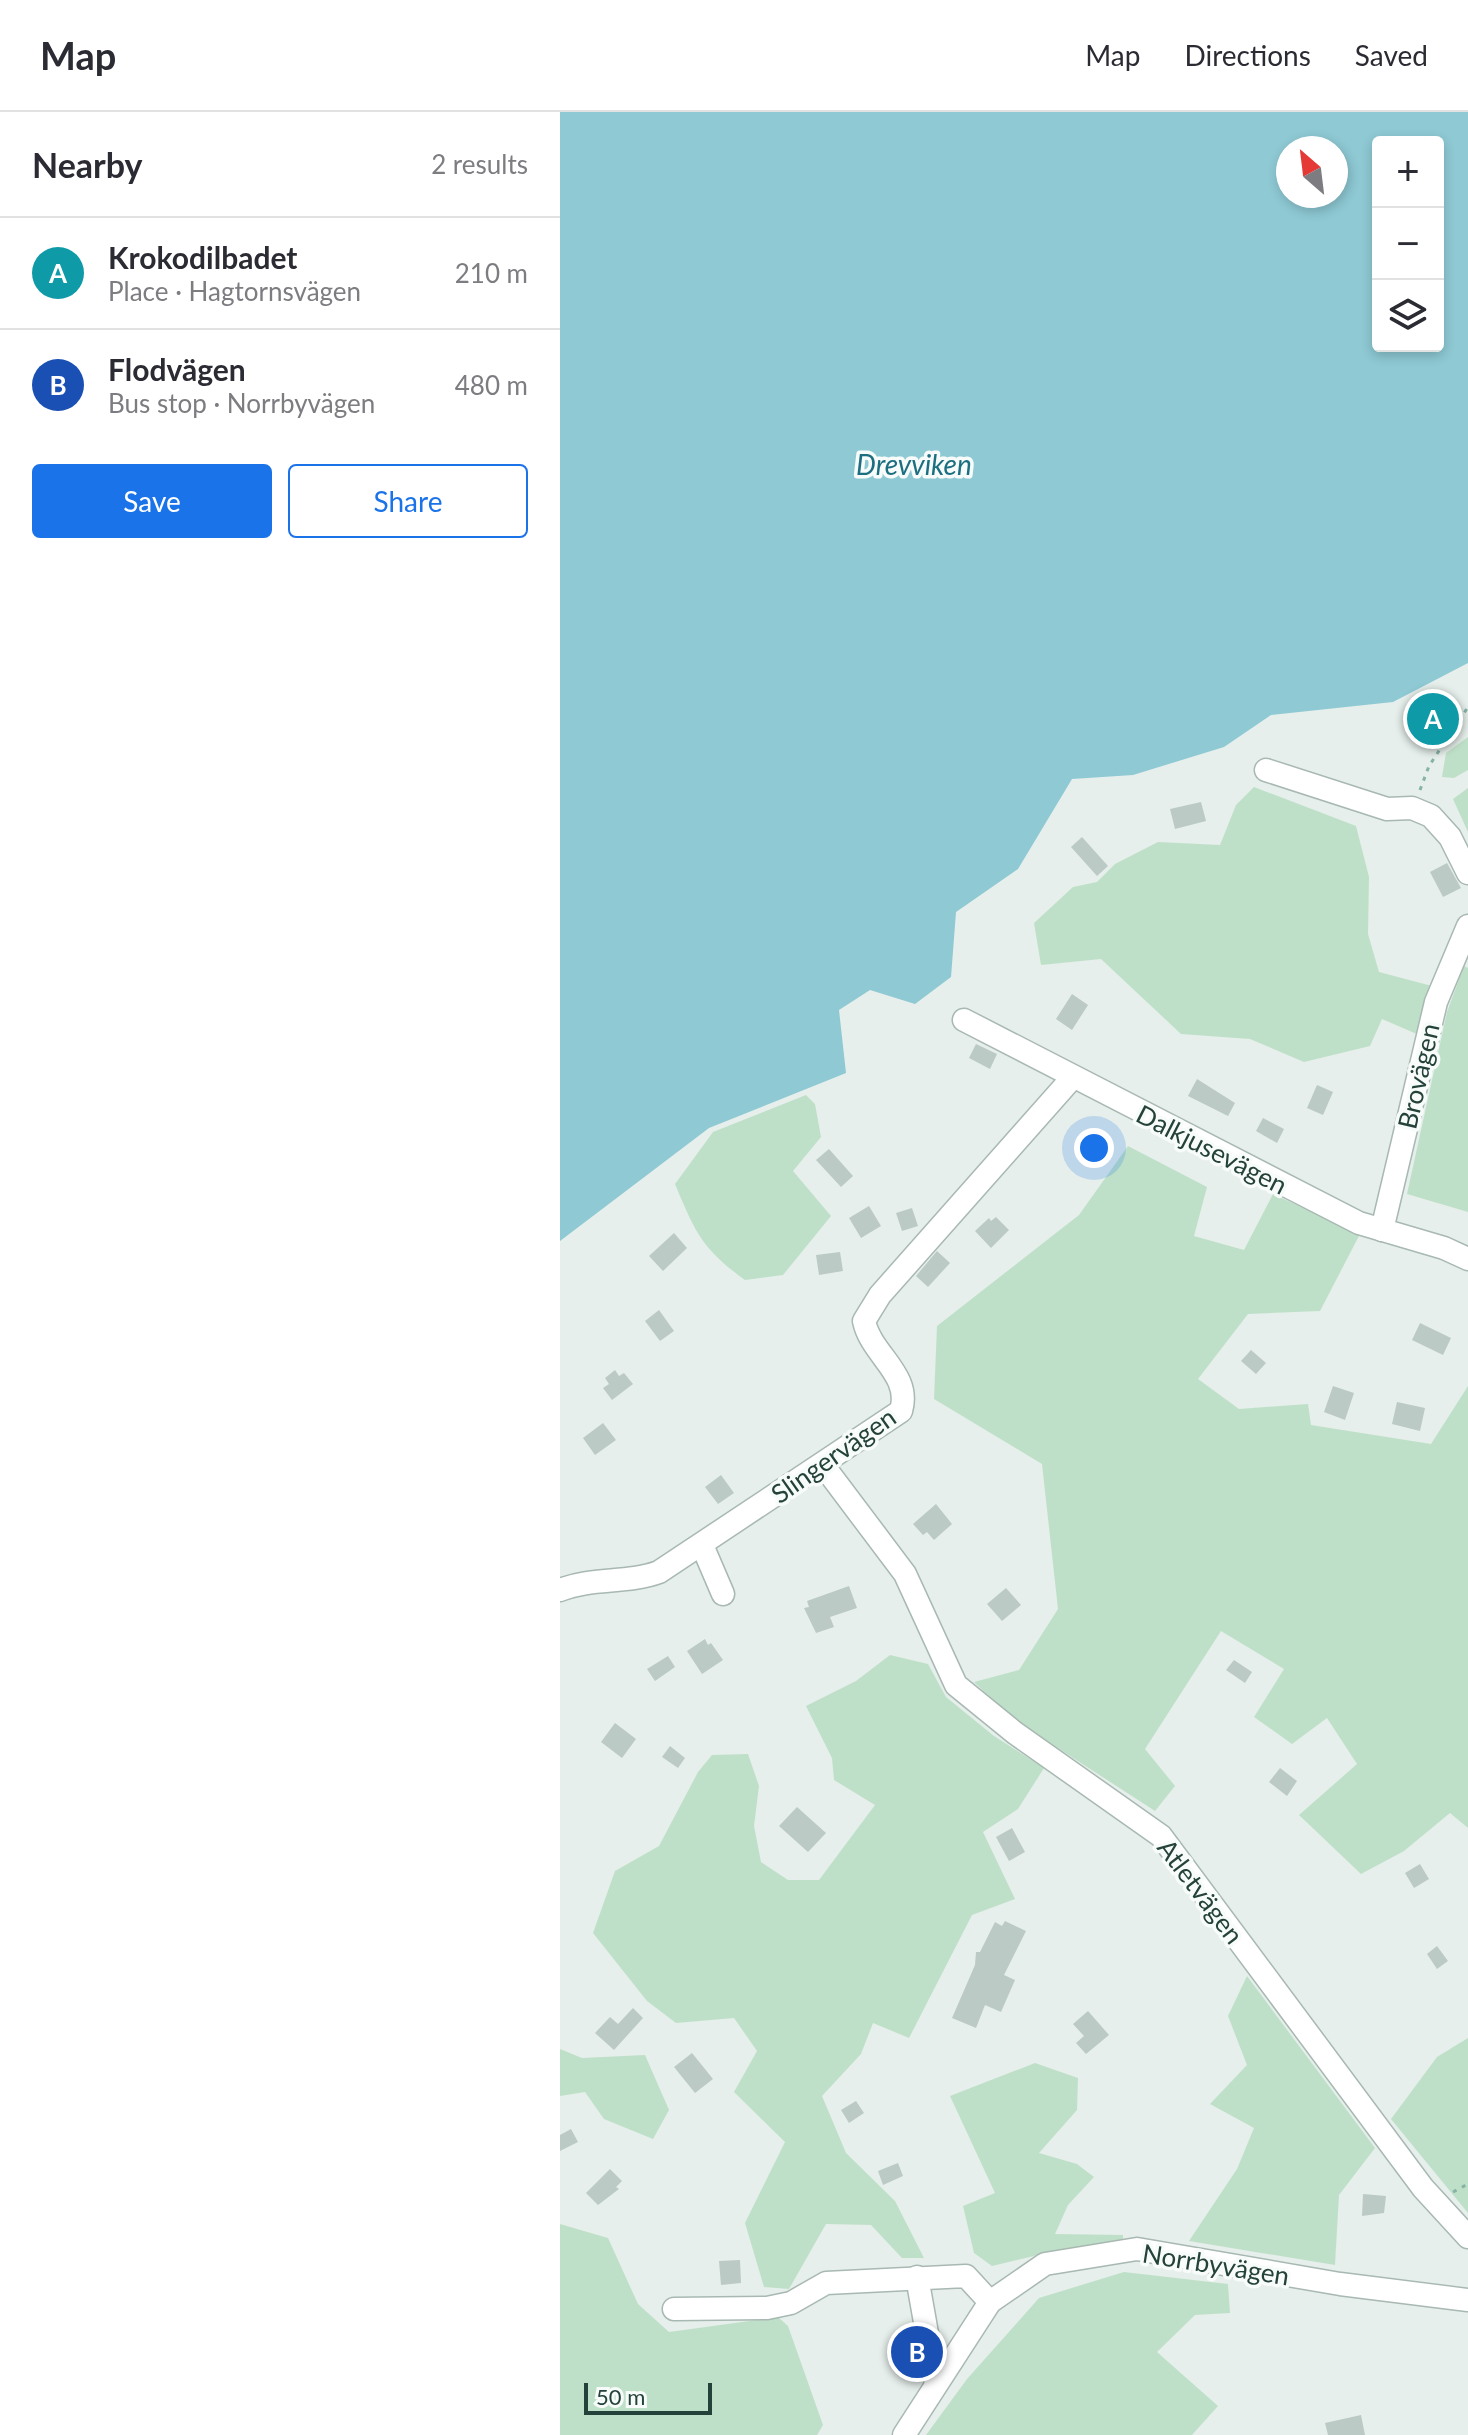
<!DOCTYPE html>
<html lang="en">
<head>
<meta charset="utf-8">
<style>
  :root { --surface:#fff; --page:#f7f7f7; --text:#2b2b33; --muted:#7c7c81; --line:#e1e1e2; --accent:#1a73e8 }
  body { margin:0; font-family:Lato,sans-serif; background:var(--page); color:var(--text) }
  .controls { position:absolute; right:24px; top:24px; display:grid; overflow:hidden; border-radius:8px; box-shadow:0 4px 12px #0003 }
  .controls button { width:72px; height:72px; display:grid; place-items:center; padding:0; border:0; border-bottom:2px solid var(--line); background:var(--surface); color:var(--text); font:40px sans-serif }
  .compass { position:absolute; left:716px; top:24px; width:72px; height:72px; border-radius:50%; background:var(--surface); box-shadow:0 4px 12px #0003; rotate:332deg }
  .scale { position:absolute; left:24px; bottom:20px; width:128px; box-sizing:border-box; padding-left:8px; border:4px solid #24423a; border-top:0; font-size:22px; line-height:28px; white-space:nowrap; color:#24423a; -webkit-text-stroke:6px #f7fbf9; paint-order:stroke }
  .you { position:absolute; left:534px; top:1036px; width:28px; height:28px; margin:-20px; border:6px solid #fff; border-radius:50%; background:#1a73e8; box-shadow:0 0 0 12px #1a73e833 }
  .badge { display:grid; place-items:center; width:52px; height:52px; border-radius:50%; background:var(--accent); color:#fff; font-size:26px; font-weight:700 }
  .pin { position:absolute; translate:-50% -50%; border:4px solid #fff; box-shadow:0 2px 8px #0006 }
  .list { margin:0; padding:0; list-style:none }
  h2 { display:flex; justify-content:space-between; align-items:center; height:104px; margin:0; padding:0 32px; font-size:34px }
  h2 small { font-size:26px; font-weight:400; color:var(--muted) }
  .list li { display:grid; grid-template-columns:52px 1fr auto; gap:24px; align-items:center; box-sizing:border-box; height:112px; padding:0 32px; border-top:2px solid var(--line) }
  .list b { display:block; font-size:30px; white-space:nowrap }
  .list p { margin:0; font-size:26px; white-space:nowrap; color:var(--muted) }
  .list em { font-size:26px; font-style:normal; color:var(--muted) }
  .actions { display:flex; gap:16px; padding:24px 32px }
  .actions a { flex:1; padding:18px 0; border:2px solid var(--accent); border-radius:8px; text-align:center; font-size:28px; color:var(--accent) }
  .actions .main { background:var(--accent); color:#fff }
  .icon { flex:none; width:44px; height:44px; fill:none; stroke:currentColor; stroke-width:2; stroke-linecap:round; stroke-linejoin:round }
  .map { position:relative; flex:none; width:908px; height:2323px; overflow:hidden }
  header { display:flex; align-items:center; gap:48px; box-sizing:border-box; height:112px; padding:0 40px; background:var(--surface); border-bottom:2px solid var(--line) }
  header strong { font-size:38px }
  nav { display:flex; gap:44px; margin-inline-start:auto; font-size:28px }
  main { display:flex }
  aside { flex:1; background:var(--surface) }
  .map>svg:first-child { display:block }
</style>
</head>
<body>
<header>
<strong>Map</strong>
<nav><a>Map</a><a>Directions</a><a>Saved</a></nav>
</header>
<main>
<aside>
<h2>Nearby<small>2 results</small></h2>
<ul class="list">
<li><span class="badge" style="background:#0f9aa8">A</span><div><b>Krokodilbadet</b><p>Place · Hagtornsvägen</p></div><em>210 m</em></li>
<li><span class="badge" style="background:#1a4fb4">B</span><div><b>Flodvägen</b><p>Bus stop · Norrbyvägen</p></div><em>480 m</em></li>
</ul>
<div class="actions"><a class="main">Save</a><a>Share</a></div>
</aside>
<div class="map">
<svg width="908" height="2323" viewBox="0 0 908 2323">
  <rect width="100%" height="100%" fill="#e6efeb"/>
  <g fill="#bfe0c8">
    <polygon points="908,625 908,658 894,666 882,665 886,641"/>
    <polygon points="694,675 796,714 809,765 808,822 819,860 872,874 859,923 822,907 810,934 744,950 690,927 621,922 541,847 481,853 474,811 513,775 537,770 555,752 598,730 660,733 676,693"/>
    <polygon points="908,676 908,720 893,687"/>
    <polygon points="904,854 908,856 908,1100 847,1082 887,900"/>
    <path d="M246,983L255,992L261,1025L233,1059L271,1104L223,1163L185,1168C142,1137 135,1120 115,1072L153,1020Z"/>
    <polygon points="568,1034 647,1075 634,1124 684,1138 713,1082 800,1122 760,1199 688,1202 638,1267 679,1297 748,1292 751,1313 871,1332 908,1274 908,1716 890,1701 844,1739 801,1762 739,1703 797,1652 767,1606 732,1632 694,1605 724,1557 661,1519 585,1637 615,1674 595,1699 453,1607 414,1570 459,1558 498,1497 482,1352 374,1287 377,1214 519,1103"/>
    <polygon points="330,1543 368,1552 386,1585 434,1624 484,1656 458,1697 423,1720 455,1787 412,1803 349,1926 313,1911 301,1942 262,1984 286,2041 335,2089 364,2146 342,2146 311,2113 266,2112 229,2177 204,2175 185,2111 225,2030 174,1980 197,1939 174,1906 116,1911 87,1889 33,1821 55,1759 99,1734 138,1660 152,1643 188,1642 199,1674 194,1714 201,1750 228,1768 259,1768 315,1693 274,1668 272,1646 246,1594 296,1569"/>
    <polygon points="687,1864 815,2036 779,2083 775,2153 629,2129 677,2057 694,2016 650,1992 687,1953 668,1904"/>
    <polygon points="908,1926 908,2101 831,2007 877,1945"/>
    <polygon points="0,1937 22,1946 85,1943 109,1998 93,2027 44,2007 25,1980 0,1984"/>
    <polygon points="475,1951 518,1966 517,1998 479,2041 517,2052 534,2065 508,2093 495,2122 563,2123 563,2132 478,2143 432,2154 414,2141 403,2094 435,2081 390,1984"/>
    <polygon points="0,2112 48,2126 78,2192 109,2220 218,2205 228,2214 263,2313 257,2323 0,2323"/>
    <polygon points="564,2160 668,2172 670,2201 635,2203 597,2240 658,2294 632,2323 366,2323 407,2267 479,2186"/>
  </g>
  <path fill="#8ec9d4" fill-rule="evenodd" d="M0,0H908V551L833,590L711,603L664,635L573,663L512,667L458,757L396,800L391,865L355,892L310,878L279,898L286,961L149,1016L0,1129ZM818,30H878V234H818ZM728,36H776V84H728Z"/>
  <g fill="#bbcac4">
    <polygon points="641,690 646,709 615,717 610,697"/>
    <polygon points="522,725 548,754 537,764 511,735"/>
    <polygon points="887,751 901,776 883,785 870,760"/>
    <polygon points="512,882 528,893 512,918 496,907"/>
    <polygon points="416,932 437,942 430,957 409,946"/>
    <polygon points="637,967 675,991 668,1004 628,984"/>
    <polygon points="757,973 773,980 763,1003 747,996"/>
    <polygon points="703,1006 724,1017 717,1031 696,1019"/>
    <polygon points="269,1037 293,1064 281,1075 256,1048"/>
    <polygon points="309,1094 321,1114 301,1126 289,1106"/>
    <polygon points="352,1096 358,1114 342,1119 336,1101"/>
    <polygon points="436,1105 449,1118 431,1136 415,1119 429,1106 431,1109"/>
    <polygon points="114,1121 127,1136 103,1159 89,1144"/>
    <polygon points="377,1139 390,1151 368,1175 356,1164"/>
    <polygon points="280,1140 283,1159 259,1163 256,1143"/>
    <polygon points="99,1198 114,1219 100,1229 85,1209"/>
    <polygon points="860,1211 891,1226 883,1243 852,1228"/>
    <polygon points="691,1238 706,1251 696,1262 681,1249"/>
    <polygon points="55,1258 59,1264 64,1261 73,1272 52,1288 43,1276 49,1272 45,1266"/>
    <polygon points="773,1274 794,1281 785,1308 764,1300"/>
    <polygon points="837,1290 865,1296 860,1319 832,1312"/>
    <polygon points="43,1311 56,1328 35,1343 23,1326"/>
    <polygon points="161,1363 174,1381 158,1392 145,1375"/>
    <polygon points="376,1392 392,1412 374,1428 367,1420 363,1423 353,1412"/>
    <polygon points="289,1474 297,1496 270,1505 274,1515 256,1521 244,1496 249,1495 247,1489"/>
    <polygon points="446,1476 461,1493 442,1509 427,1492"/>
    <polygon points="145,1527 148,1533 151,1531 163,1548 142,1562 127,1539"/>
    <polygon points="108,1544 115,1555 95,1569 87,1557"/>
    <polygon points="674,1548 692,1560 685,1571 666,1558"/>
    <polygon points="55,1611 76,1627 62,1646 41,1630"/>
    <polygon points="110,1634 125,1646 118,1656 102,1645"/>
    <polygon points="720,1656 737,1669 727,1684 709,1670"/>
    <polygon points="237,1695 266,1721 248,1740 219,1714"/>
    <polygon points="452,1716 465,1740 449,1749 436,1725"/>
    <polygon points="860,1752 869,1767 854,1776 845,1761"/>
    <polygon points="445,1809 466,1819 444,1863 455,1868 441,1900 425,1893 416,1916 392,1906 415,1853 416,1840 420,1840 435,1810 442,1814"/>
    <polygon points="877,1834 888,1849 877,1857 867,1842"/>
    <polygon points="73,1896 83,1906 54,1938 35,1921 50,1905 58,1912"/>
    <polygon points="528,1899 549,1923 526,1942 516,1931 524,1924 513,1912"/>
    <polygon points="132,1941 153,1967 135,1981 114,1955"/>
    <polygon points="296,1989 304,2001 289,2011 281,1998"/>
    <polygon points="11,2017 18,2030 0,2039 0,2023"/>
    <polygon points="338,2051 343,2064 323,2073 318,2059"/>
    <polygon points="50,2057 62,2069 56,2075 59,2077 38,2093 26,2081"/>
    <polygon points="803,2082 826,2084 824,2101 802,2104"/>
    <polygon points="180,2148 181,2171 161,2173 159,2149"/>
    <polygon points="801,2303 805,2323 768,2323 765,2311"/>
  </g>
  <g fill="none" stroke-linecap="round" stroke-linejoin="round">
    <g stroke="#a8b8b2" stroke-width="25">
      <g id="minor">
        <polyline points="706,658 827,697 852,696 871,704 890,725 908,761"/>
        <polyline points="404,908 799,1111 884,1136 908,1147"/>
        <polyline points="822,1118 876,890 908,814"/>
        <polyline points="263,1353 345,1462 396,1573 455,1621 601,1724 863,2076 908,2125"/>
        <polyline points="142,1433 163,1482"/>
        <path d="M0,1478C32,1465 67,1472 99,1460L341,1299C352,1262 311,1243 304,1209L320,1183L513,965"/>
        <polyline points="357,2165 376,2272"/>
        <polyline points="114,2197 207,2196 231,2191 266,2171 406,2164 430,2190"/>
        <polyline points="344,2323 430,2190 485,2152 577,2137 780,2172 908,2188"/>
      </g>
    </g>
    <g stroke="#86b3a5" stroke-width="3" stroke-dasharray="4 6" stroke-linecap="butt">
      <polyline points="860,678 869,654 908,595"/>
      <polyline points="893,2080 908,2072"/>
    </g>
    <use href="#minor" stroke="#fff" stroke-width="22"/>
  </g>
  <g text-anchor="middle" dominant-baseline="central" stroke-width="7" stroke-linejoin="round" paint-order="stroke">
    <g font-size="26" fill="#24423a" stroke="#f7fbf9">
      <text transform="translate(858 964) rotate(-77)">Brovägen</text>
      <text transform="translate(652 1037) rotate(27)">Dalkjusevägen</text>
      <text transform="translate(273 1343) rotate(-35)">Slingervägen</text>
      <text transform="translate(641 1779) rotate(53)">Atletvägen</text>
      <text transform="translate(656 2152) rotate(9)">Norrbyvägen</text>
    </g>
    <g font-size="28" font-style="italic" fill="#1c6f80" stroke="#f7fbf9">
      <text x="354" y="352">Drevviken</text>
    </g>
  </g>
</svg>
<div class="controls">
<button>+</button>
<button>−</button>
<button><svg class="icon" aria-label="layers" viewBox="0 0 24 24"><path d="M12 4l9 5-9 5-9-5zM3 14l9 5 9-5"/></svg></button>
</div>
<svg class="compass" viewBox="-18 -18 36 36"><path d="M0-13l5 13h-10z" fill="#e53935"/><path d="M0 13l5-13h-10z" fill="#7c7c81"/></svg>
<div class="scale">50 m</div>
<div class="you"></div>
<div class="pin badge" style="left:873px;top:607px;background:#0f9aa8">A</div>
<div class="pin badge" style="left:357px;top:2240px;background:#1a4fb4">B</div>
</div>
</main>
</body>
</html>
